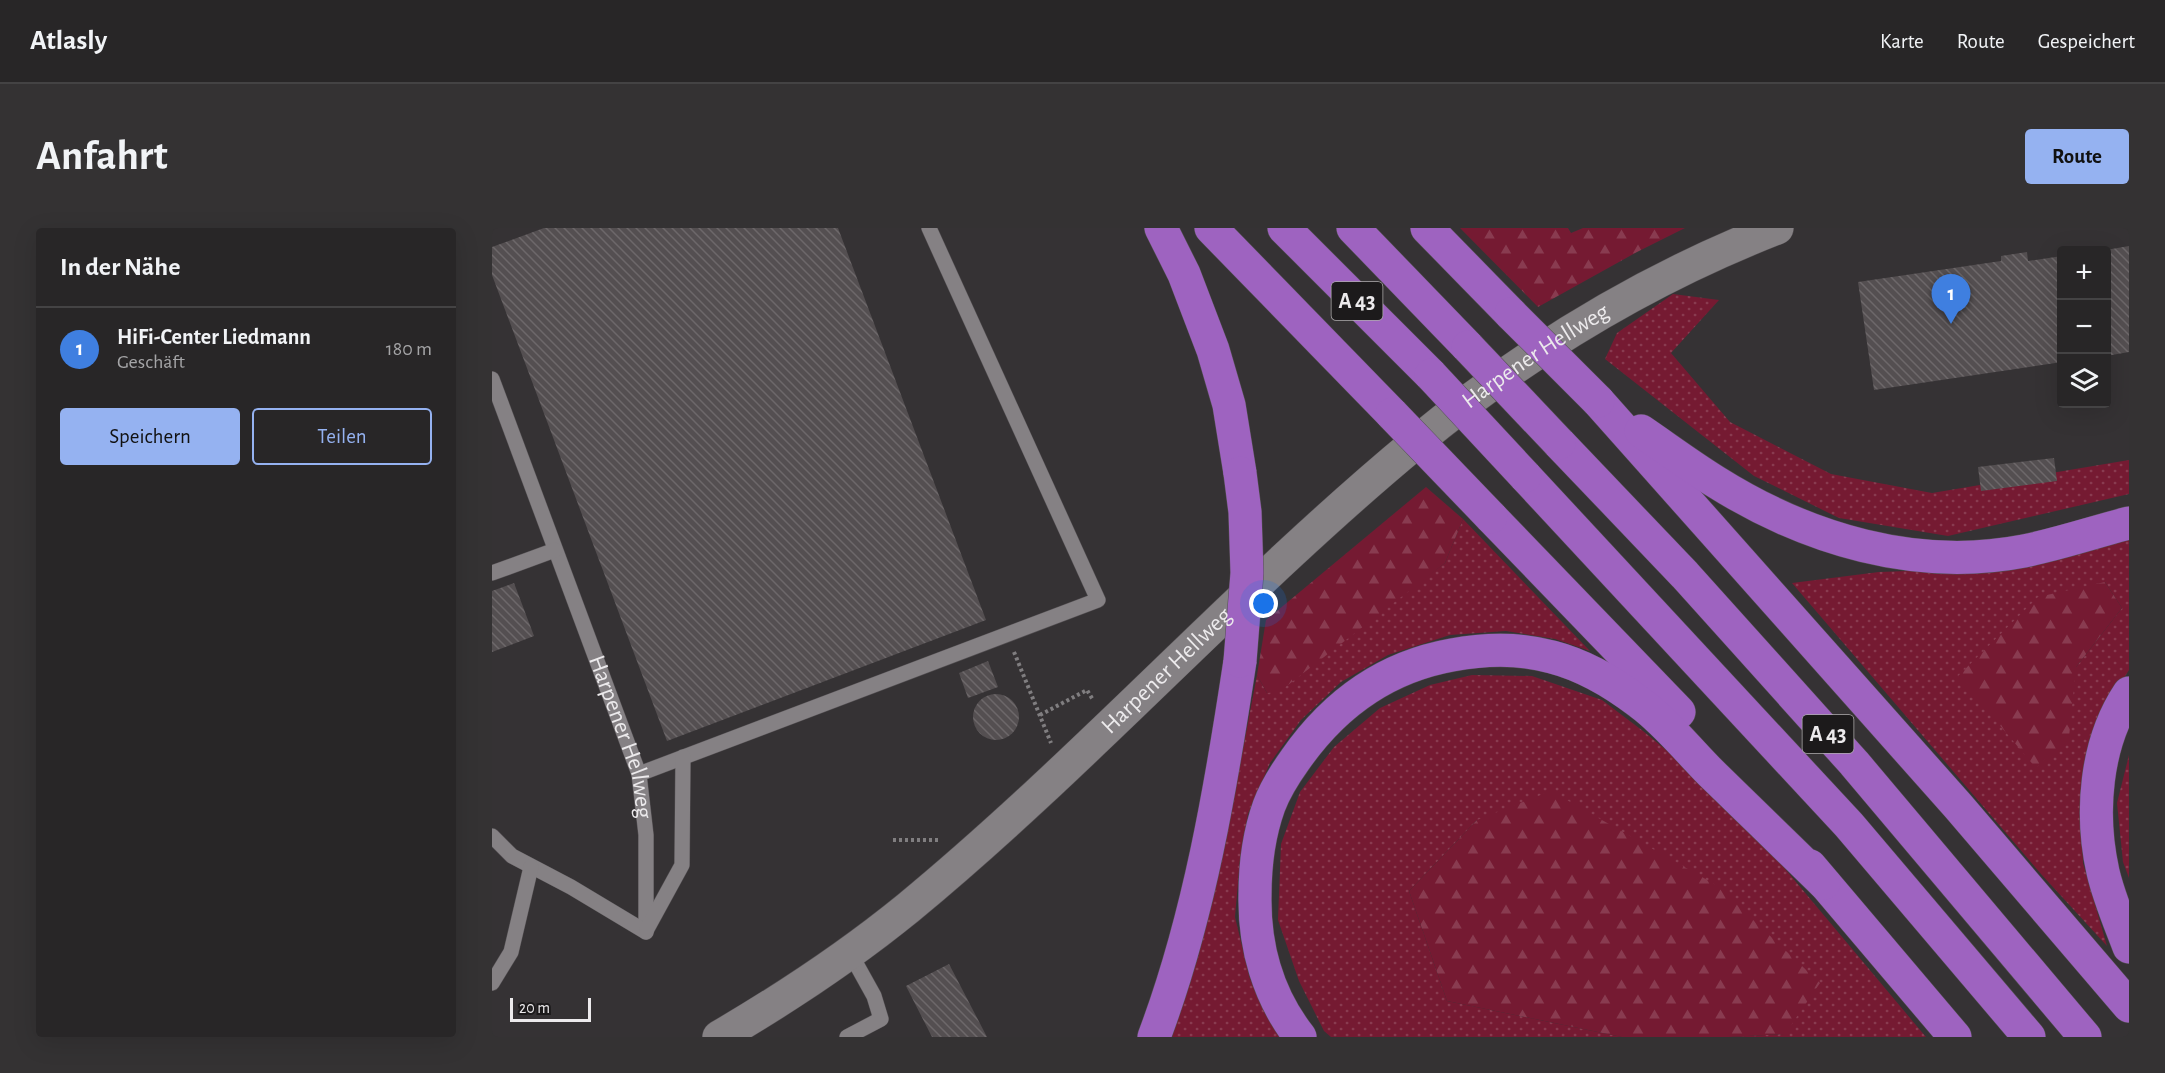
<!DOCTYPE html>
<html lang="de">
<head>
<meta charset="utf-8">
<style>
  :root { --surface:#282627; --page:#343233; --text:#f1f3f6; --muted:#a5a5a7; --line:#444344; --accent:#95b2f1 }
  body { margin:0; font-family:"Alegreya Sans",sans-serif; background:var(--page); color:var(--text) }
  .controls { position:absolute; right:18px; top:18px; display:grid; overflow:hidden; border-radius:6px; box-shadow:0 6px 24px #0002 }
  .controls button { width:54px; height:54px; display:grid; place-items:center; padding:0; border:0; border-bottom:2px solid var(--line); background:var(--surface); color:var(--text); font:30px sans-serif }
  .scale { position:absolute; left:18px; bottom:15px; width:81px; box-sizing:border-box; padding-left:6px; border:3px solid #eceaec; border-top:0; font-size:16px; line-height:21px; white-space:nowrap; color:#eceaec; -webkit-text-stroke:4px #1c1a1b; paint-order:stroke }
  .you { position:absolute; left:772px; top:376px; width:21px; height:21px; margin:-15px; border:4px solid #fff; border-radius:50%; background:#1a73e8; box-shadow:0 0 0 9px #1a73e833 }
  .badge { display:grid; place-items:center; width:39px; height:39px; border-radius:50%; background:var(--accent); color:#fff; font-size:20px; font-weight:700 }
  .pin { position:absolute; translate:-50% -50px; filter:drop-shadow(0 2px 3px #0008) }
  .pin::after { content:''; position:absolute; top:32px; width:21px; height:18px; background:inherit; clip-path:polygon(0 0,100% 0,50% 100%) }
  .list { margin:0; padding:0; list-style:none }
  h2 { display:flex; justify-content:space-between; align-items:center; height:78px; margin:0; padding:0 24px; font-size:26px }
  h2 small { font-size:20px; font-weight:400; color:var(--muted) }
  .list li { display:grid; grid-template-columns:39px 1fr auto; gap:18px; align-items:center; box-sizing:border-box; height:84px; padding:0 24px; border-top:2px solid var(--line) }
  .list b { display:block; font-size:22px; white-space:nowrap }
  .list p { margin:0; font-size:20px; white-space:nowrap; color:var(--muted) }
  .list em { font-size:20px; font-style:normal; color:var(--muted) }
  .actions { display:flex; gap:12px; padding:18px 24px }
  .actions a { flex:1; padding:14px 0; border:2px solid var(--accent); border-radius:6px; text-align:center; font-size:21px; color:var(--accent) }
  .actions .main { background:var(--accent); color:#111 }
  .icon { flex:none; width:33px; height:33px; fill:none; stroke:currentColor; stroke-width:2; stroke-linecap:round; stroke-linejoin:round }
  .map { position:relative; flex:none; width:1637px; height:809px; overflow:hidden; border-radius:6px }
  header { display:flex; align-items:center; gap:36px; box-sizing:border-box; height:84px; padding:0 30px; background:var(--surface); border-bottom:2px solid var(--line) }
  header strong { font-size:28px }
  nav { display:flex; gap:33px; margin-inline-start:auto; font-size:21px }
  .intro { display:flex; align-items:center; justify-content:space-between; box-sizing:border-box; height:144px; padding:0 36px }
  h1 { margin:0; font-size:42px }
  .button { padding:15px 27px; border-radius:6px; background:var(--accent); color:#111; font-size:21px; font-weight:700 }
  main { display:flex; gap:36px; padding:0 36px }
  aside { flex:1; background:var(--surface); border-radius:6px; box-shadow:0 6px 24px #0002 }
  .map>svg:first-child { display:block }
</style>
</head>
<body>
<header>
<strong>Atlasly</strong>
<nav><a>Karte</a><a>Route</a><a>Gespeichert</a></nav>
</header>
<div class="intro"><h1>Anfahrt</h1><a class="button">Route</a></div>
<main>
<aside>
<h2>In der Nähe<small></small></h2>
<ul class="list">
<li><span class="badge" style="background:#3f7fe0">1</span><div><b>HiFi-Center Liedmann</b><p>Geschäft</p></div><em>180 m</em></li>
</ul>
<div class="actions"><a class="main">Speichern</a><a>Teilen</a></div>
</aside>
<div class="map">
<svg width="1637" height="809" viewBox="0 0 1637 809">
  <defs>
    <pattern id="grass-dots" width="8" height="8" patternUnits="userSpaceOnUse" patternTransform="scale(1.5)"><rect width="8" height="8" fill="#751a32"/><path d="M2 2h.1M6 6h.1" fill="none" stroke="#893b50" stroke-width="1.8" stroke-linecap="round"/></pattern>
    <pattern id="forest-firs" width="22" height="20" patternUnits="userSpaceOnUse" patternTransform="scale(1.5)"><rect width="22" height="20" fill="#751a32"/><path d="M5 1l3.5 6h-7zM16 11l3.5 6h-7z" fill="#893b50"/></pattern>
    <pattern id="building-back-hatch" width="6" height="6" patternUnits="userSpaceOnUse" patternTransform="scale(1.5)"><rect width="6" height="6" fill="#544f51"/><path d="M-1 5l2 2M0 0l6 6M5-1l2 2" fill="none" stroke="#6d686a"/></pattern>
  </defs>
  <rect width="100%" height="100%" fill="#353234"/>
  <g fill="url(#grass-dots)" fill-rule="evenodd">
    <polygon points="1181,66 1227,72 1179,125 1238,194 1339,246 1440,265 1637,232 1637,266 1456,308 1347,290 1262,248 1113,131 1125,105"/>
    <polygon points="971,291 1098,423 1063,411 1014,403 958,407 896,427 849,454 809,492 778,535 756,586 748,632 743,689 758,751 790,809 680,809 707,726 723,635 750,526 765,447 775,465 953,335"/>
    <path d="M1637,307V442L1622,466L1589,576L1591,635L1615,718L1549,646L1300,355L1387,344L1474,341ZM1613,354L1630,380L1584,439Z"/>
    <polygon points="980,447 1040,448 1110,472 1151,503 1236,573 1434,809 1236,809 1293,806 985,592 917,663 955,773 1130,809 839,809 832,803 807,753 786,692 789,616 808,564 842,519 888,480 938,457"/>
    <polygon points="1637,527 1637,650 1631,634 1625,575"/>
  </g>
  <g fill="url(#forest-firs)">
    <polygon points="968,0 1076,0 1079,5 1091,0 1193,0 1145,24 1046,79"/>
    <polygon points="934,259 971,291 953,335 787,464 775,465 765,447 774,392"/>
    <polygon points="1613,354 1630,380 1584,439 1577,509 1544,540 1466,448 1546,369"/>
    <polygon points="1059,563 1224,657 1328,755 1293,806 1236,809 1130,809 955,773 917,663 985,592"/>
  </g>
  <g fill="url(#building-back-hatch)">
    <polygon points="52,0 346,0 494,392 175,513 0,47 0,19"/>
    <polygon points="1637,18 1637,124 1614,128 1614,22"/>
    <polygon points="1535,24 1536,33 1570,28 1570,134 1382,162 1366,54 1509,33 1509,28"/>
    <polygon points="1562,230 1565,253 1489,263 1486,239"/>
    <polygon points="22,355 42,408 0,424 0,363"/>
    <polygon points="496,433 506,459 476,470 467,445"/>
    <circle cx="504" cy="489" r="23"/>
    <polygon points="457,736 495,809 440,809 414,758"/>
  </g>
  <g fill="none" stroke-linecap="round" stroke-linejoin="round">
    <g stroke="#534f52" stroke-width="16">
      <g id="service">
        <path id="s1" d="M0,151L147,546L154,607V704"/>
        <polyline points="0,345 63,322"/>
        <polyline points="147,546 606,372 437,0"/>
        <polyline points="0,608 20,628 79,659 154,704"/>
        <polyline points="155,701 190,637 191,529"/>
        <polyline points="0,755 19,724 39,639"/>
        <polyline points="355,809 389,791 382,768 357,723"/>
      </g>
    </g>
    <g stroke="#534f52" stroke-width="34">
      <g id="secondary">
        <path id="s2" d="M227,809C292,771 357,728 416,680C593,534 746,362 922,216C1031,126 1154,51 1285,0"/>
      </g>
    </g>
    <g stroke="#534f52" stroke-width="34">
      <g id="motorway">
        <polyline points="669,0 692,46 721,122 737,177 748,245"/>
        <polyline points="719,0 900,186"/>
        <polyline points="792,0 939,147"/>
        <polyline points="861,0 976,119"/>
        <polyline points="935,0 1019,86"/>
        <polyline points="1106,173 1466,578 1637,778"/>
        <path d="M1149,203C1174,220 1198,238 1224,254C1315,311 1424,344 1532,323C1567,316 1602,304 1637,295"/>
        <polyline points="1067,215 1193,347 1362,535 1593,809"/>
        <polyline points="1033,248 1357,597 1537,809"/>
        <polyline points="999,289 1187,484"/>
        <path d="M1637,465C1603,516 1598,586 1611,644C1617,670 1628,695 1637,719"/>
        <polyline points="1318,638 1463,809"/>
        <path d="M662,809C707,690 729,559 748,433"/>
        <path d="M808,809C776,768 762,718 763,667C763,637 767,606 777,578C783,562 793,546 803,532C842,476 893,439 960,427C992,421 1028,420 1060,429C1091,437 1122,455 1148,475C1173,493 1197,523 1219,545C1257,582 1294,618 1332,655"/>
      </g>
    </g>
    <g stroke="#807e80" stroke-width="4" stroke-dasharray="3 3" stroke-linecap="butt">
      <polyline points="522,424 559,515"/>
      <polyline points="548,487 595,462 601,472"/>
      <polyline points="401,612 448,612"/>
    </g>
    <use href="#service" stroke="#858184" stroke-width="15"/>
    <use href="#secondary" stroke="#858184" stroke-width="33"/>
    <use href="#motorway" stroke="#9e63c0" stroke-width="33"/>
    <g stroke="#534f52" stroke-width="34" stroke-linecap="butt">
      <g id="motorway-bridge">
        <polyline points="1019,86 1106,173"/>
        <polyline points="976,119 1067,215"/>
        <polyline points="939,147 1033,248"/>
        <polyline points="900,186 999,289"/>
        <polyline points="748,433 755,345 753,284 748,245"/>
      </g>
    </g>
    <use href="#motorway-bridge" stroke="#9e63c0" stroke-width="33"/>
  </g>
  <g text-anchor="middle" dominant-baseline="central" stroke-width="5" stroke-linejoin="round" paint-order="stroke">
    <g fill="#1c1a1b" stroke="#aeacad" stroke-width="1.5">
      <rect x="839.5" y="54" width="51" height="38" rx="4.5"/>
      <rect x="1310.5" y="487" width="51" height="38" rx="4.5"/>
    </g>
    <g font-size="22" font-weight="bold" fill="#eceaec">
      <text x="865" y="73">A 43</text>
      <text x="1336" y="506">A 43</text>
    </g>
    <g font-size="24" fill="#eceaec" stroke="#1c1a1b">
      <text stroke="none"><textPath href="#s2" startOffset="1066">Harpener Hellweg</textPath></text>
      <text stroke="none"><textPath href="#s2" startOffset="580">Harpener Hellweg</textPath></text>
      <text stroke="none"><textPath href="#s1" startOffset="381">Harpener Hellweg</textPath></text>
    </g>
  </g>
</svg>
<div class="controls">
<button>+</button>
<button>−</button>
<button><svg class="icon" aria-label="layers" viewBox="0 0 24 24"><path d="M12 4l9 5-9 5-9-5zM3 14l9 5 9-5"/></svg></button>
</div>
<div class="scale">20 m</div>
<div class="you"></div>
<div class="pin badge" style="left:1459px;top:96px;background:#3f7fe0">1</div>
</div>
</main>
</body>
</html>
